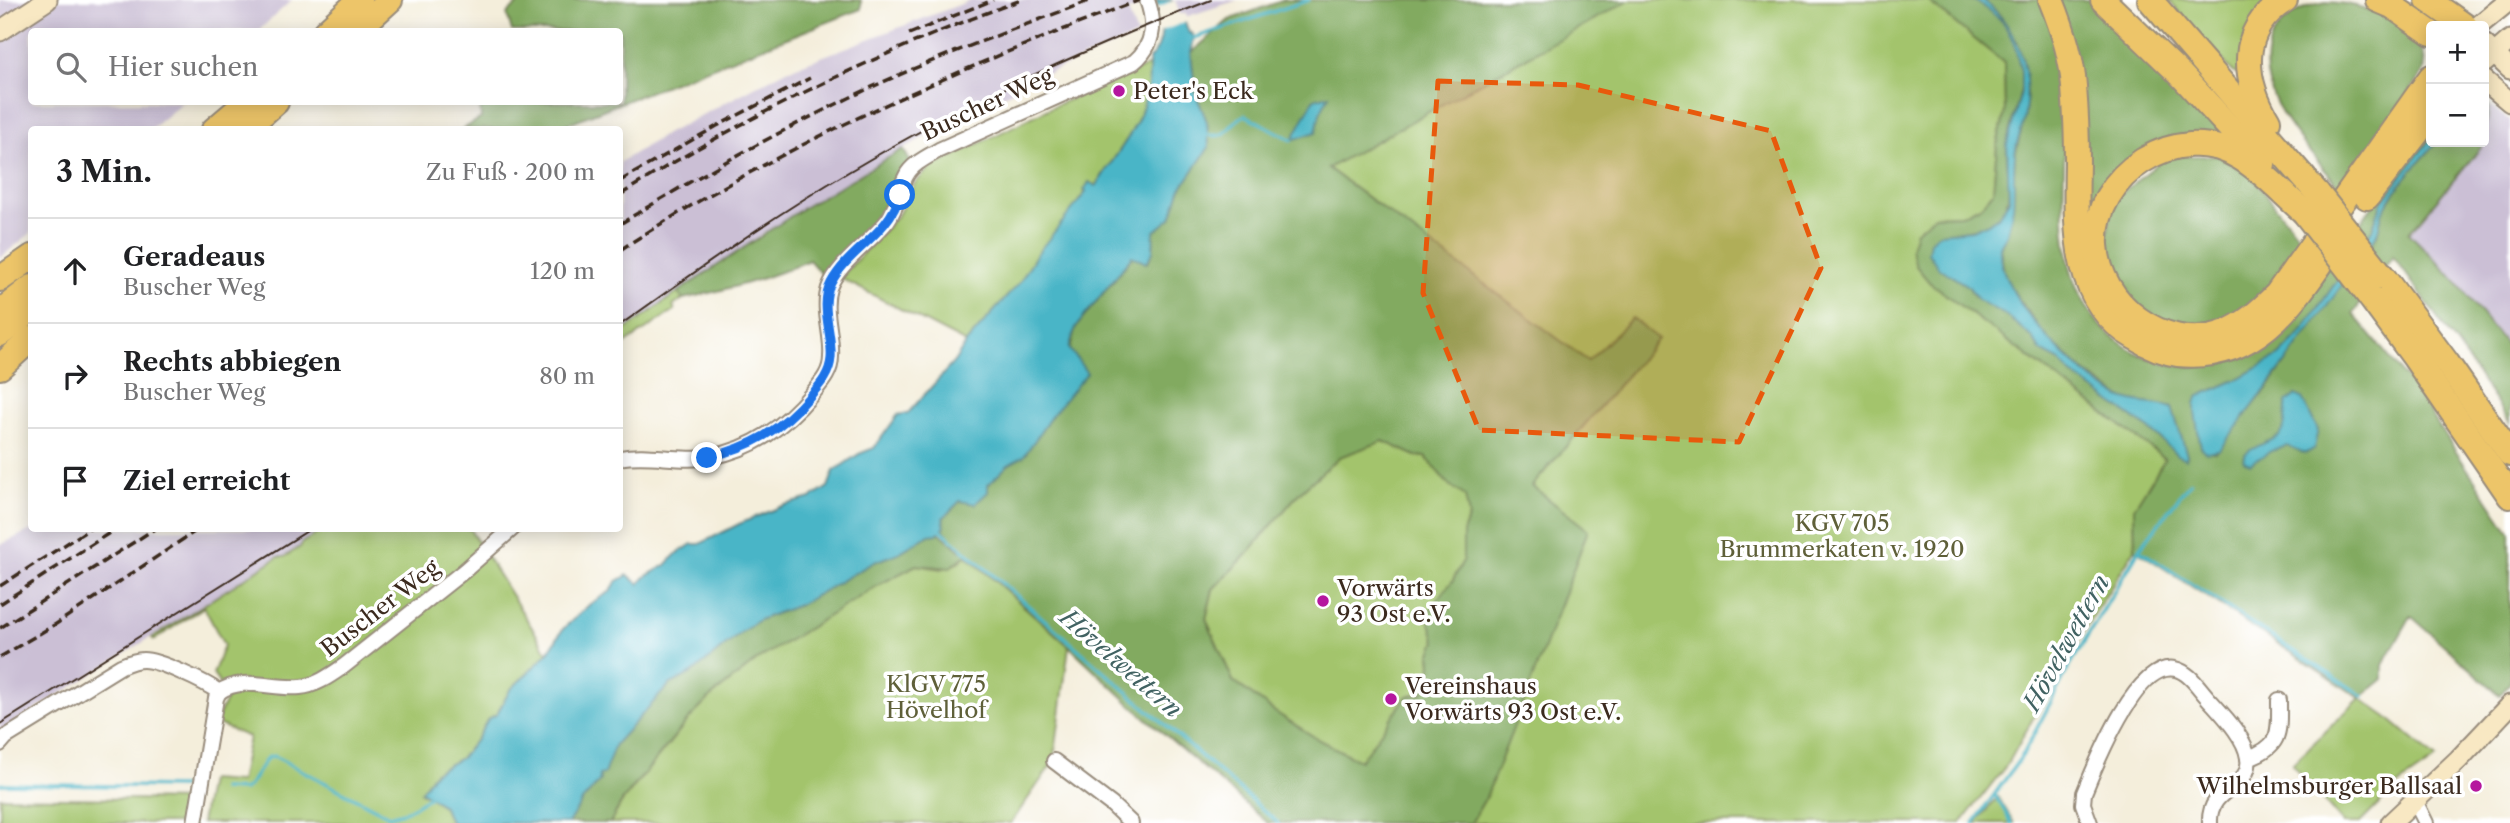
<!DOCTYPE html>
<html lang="de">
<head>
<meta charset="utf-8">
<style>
  :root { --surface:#fff; --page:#f6f6f6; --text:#202124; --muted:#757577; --line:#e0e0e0 }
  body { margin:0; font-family:"Libre Caslon Text",serif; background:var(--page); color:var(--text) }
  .controls { position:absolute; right:21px; top:21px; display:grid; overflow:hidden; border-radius:7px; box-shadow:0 4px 18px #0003 }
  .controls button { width:63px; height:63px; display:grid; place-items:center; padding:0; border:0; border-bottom:2px solid var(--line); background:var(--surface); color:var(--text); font:35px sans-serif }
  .stop { position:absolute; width:21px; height:21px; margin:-16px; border:5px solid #1a73e8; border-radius:50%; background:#fff }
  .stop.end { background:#1a73e8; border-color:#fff; box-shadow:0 2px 7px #0008 }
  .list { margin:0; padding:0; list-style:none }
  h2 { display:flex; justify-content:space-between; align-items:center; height:91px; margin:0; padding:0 28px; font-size:30px }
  h2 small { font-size:23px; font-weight:400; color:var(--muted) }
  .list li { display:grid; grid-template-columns:46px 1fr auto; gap:21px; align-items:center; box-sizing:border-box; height:105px; padding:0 28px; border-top:2px solid var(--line) }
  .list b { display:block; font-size:26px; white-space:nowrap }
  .list p { margin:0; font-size:23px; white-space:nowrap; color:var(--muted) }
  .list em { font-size:23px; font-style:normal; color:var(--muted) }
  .icon { flex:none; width:38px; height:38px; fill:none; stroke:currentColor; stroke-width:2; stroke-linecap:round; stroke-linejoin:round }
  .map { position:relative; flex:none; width:2510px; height:823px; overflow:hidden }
  .search { position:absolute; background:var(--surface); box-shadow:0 4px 18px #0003; left:28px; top:28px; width:595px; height:77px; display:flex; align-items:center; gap:18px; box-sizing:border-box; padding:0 24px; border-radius:7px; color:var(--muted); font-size:26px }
  .panel { position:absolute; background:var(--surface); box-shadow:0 4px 18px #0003; left:28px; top:126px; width:595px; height:406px; border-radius:7px }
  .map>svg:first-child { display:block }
</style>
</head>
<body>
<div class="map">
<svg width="2510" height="823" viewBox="0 0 2510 823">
  <rect width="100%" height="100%" fill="#fff"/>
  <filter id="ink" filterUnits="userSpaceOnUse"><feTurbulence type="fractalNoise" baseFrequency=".0143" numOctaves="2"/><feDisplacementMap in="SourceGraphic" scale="14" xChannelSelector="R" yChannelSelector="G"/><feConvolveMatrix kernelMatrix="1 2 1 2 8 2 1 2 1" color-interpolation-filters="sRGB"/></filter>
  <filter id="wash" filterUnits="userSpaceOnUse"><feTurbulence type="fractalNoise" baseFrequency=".00686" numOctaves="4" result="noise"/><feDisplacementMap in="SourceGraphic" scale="28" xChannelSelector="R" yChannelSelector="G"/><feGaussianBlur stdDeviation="1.57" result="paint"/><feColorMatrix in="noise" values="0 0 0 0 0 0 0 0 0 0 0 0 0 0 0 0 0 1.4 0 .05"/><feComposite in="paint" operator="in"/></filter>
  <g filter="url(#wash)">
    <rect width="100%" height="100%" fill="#f4eedb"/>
    <g fill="#cbbfd5">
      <polygon points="0,0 292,0 258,31 32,32 32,102 183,102 151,129 32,130 31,233 0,258"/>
      <polygon points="972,0 1138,0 1140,6 1128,11 1137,35 1039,77 938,129 864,171 762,234 620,334 620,162 664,135 787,70"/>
      <polygon points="1171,0 1238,0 1179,19"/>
      <polygon points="2489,106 2510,120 2510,350 2454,280 2408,233 2484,144"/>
      <polygon points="33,529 325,529 303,542 300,547 284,557 278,557 0,732 0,545"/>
    </g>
    <g fill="#a3c46c" stroke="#6f7745" stroke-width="2">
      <polygon points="1629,0 1927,0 2004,63 2005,112 1997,145 1993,192 1982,205 1962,215 1934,216 1929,282 2165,459 2134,508 2135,549 2063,664 2009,762 1961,823 1471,823 1486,797 1532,486 1658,339 1632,318 1588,362 1328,168"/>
      <polygon points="2168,0 2269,0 2238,74 2234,73"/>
      <path d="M1150,65C1153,114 1120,148 1095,186L1089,182L1086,191L1020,282L966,343L840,278L898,215L915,183L930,168L1054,106Z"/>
      <polygon points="678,292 683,299 673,306 675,310 620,347 620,334"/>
      <path d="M1383,441L1416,456L1426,457L1448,484L1466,496L1469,516L1463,533V561L1453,580L1433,630L1436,642L1430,655C1433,670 1429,681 1422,695L1412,694L1360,761L1319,740L1275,712L1233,681L1206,619L1213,589L1248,553L1299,493L1339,457Z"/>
      <polygon points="469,528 548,653 510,690 497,714 488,719 476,740 461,758 435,772 421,792 443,806 451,823 201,823 209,780 240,782 249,737 215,723 228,696 213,674 224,645 204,607 154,640 152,638 278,557 284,557 300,547 303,542 325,529"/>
      <polygon points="966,555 1069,646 1054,761 1011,823 610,823 622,802 687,721 713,695 757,660 882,583 916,565 941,569 958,563"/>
      <polygon points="2360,698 2387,717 2436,759 2397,786 2360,823 2343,823 2292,764"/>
      <polygon points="0,797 190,800 187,823 0,823"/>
      <polygon points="1998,797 2014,823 1975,823"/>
    </g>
    <g fill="#82aa60" stroke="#5e6a3f" stroke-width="2" fill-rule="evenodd">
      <polygon points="522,0 861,0 861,9 554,129 463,129 481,118 480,102 620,102 620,32 512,31 507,14"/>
      <path d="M1284,0H1629L1328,168L1588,361L1632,318L1658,339L1532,486L1588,530L1526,696L1486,797L1471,823H1268L1132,706L1069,646L966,555L949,568L916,565L882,583L757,660L713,695L687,721L622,801L610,823H568L582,801L600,781L599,774L604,773L615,744L669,685L692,673L743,631L759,620L799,605L874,562L898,553L929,535L939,532L962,552L943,529L945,527L943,518L960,501L988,492V485L1008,465L1024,456L1052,415L1076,327L1133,256L1147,263L1153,252L1154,232L1171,218L1180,190L1209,147L1207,122L1195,92L1191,53L1229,20ZM1383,441L1416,456L1426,457L1448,484L1465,496L1469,516L1463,533V561L1453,580L1427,614L1436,642L1430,655C1433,670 1429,681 1422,694L1407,696L1360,761L1319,740L1275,712L1233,681L1206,619L1213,589L1248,553L1299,493L1339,457Z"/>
      <path d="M1927,0C1939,0 1964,0 1975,1C2008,13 2025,57 2021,89C2018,109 2008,127 2007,146C2005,168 2016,194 2001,213C1988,229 1966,231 1947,232L1939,268L1969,287L1974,296L1987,305L2005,315L2032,337L2041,351L2060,361L2069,372L2153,432L2163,442L2187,455L2172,408L2131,402L2120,397L2081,369L2045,336L2005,279L2000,248L2007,232L2012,210L2015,155L2025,115L2027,93L2018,43L1999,14L1982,0H2042C2052,25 2062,60 2064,87C2068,142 2059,197 2067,251C2073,294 2096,331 2135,352C2184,378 2249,367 2286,327C2300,312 2309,295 2320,279C2329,264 2340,250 2350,236C2376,200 2403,165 2431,131V138L2382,202L2372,230L2298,337L2279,356L2236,380L2203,394L2195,403L2212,452H2216L2270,385L2377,235L2383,210L2405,178L2437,142H2484V102L2489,106L2484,144L2409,233L2454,279L2510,350V423L2460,349L2393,256L2353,314L2409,381L2510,533V683L2500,695L2411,616L2383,665V679L2360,698L2135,549L2134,508L2165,459L1929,282L1916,266L1911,248L1916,231L1934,216L1962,215L1982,205L1993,192L1997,145L2005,112L2004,63Z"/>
      <polygon points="2059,0 2088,0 2130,39 2227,137 2162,141 2088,226"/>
      <path d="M2326,2C2363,3 2431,24 2424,71L2342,190C2310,151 2245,90 2273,36C2284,15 2304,6 2326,2Z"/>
      <path d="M903,149L910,161L890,210L826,279L809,260C769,279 725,290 683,299L678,292L803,208Z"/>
      <polygon points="2167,156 2220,156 2251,175 2305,244 2272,289 2233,321 2191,331 2138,311 2105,258 2112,201"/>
    </g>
    <g fill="#4ab5c7" stroke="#427072" stroke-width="2">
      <path d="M1156,0H1171L1178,19L1183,17L1189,33H1192L1194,38L1191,53L1195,92L1207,122L1209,147L1180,190L1171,218L1154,232L1153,252L1146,263L1132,256L1076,327L1069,348L1087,373L1052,415L1024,456L1008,465L988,485V492L975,504L960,501L943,518L945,527L937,534L929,535L898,553L874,562L799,605L759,620L743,631L692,673L669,685L615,744L604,774L599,775L600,781L582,801L568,823H451L443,806L421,791L435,772L461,758L476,740L488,719L497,714L510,690L548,653L563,629L590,604L611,591L616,582L628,575L639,584L646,576L666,565L675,555L692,544H700L739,524L785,505L811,498L828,487L834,471L859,454L874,448L898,415L908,413L954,362L966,343L1020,282L1036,255L1086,192L1084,190L1089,182L1096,186C1124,141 1152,116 1149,59C1167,43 1162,20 1156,0Z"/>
      <path d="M1974,0H1982C2019,26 2031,69 2025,113C2024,127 2016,140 2015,155C2013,172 2015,190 2013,208C2011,216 2009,226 2007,234C2005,239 2000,244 2000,248C1997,296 2079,377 2120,397C2137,405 2156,402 2172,408L2187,455L2186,459L2177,455L2153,432L2069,372L2060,361L2041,351L2032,337L2005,315L1978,300L1969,287L1939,268L1928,253L1930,241L1939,233L1972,230L1988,223L1998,217L2009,200L2007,144L2021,92V71L2014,43L2007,29L2000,19Z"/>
      <polygon points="1329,95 1320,113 1316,132 1292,140 1314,99"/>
      <path d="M2431,138V142H2437C2418,163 2398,184 2384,209C2379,218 2381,230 2374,239C2325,311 2273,381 2219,450L2206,452L2201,447L2195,414V403L2199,396L2236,380L2279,356L2298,337L2372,230L2382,202Z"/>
      <path d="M2296,395L2302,398L2318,430L2314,448C2306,457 2297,451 2287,446L2271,451L2250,464L2243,461L2244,455L2249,451C2282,431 2285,446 2286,402Z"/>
    </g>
    <polygon fill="#f4eedb" points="1175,0 1180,14 1186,14 1188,21 1157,33 1159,22 1155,8"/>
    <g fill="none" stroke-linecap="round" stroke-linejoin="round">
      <g stroke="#4ab5c7" stroke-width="3.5">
        <polyline points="1194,38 1309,0"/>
        <path d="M1204,134C1231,141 1226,124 1245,115L1292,140"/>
        <polyline points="941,530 1278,823"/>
        <polyline points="2139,550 2363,696"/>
        <polyline points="0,784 182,787"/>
        <polyline points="222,789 244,790 248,787 267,758 274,756 389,816 407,811 429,797"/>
        <polyline points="1995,795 2012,823"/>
        <polyline points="1974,823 2024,753 2069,667 2139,550 2190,482"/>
      </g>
    </g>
  </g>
  <g filter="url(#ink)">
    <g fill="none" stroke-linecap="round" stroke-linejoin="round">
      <g stroke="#988c7c" stroke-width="18">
        <g id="street">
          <path d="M620,458C649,452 680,463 710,457C753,449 784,427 812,394C821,383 831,373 831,357C833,335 822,310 829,288C837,264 872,241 888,220C898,206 898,191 906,176C912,164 927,157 939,150L1134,62C1154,45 1156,24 1147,0"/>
          <path d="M219,692C244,675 272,690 300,687C316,686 331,675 344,666L464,571L513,528"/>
          <path d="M0,744L6,737L121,666C128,663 135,660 143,660C159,660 205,682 219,692"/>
          <path d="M2248,758C2282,746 2279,732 2279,700"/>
          <polyline points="1054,761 1112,805 1131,823"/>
          <polyline points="2415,801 2426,823"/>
          <polyline points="195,823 216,698 219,692"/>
          <path d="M2090,823L2083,804L2084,793C2096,764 2136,661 2175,669C2189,672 2198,687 2207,697C2221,713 2245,736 2248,758C2253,789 2208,785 2210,823"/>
        </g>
      </g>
      <g stroke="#988c7c" stroke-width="23">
        <g id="secondary">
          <polyline points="2478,26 2510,0"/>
          <polyline points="0,31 47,0"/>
          <polyline points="2484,44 2510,69"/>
          <polyline points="2484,63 2510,40"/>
          <polyline points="2484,80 2510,102"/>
          <polyline points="2391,823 2459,759 2510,705"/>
        </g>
      </g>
      <g stroke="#988c7c" stroke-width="28">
        <g id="highway">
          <path d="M2051,0C2062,27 2072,57 2074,87C2076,111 2077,136 2077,161C2076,225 2071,300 2134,337C2147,345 2162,352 2178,354C2263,363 2300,292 2342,233"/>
          <polyline points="2103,0 2181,75 2263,164"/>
          <polyline points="2150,0 2318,194"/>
          <polyline points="2378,0 2392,6 2431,33"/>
          <polyline points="2428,0 2465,26"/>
          <polyline points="325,32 360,0"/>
          <polyline points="355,32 390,0"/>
          <path d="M2268,121C2243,79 2237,30 2285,0"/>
          <polyline points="214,130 247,102"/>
          <polyline points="244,130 276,102"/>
          <polyline points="2367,197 2431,115"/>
          <path d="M2304,212C2283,194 2263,171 2239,157C2178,119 2092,175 2096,245C2099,304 2163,353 2221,334C2244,326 2261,310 2277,294L2431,77"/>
          <polyline points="2384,278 2447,363 2510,454"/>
          <polyline points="0,279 32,257"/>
          <polyline points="2370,297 2415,358 2510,496"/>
          <polyline points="0,312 32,287"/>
          <polyline points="0,334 32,310"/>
          <polyline points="0,367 32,338"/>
        </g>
      </g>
      <use href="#street" stroke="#fff" stroke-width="14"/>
      <use href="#secondary" stroke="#f8e8c3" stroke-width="19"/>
      <use href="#highway" stroke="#edc569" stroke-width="24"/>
      <g stroke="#3b2a1e" stroke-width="2">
        <path d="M620,325C695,272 770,218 850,171C964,103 1087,48 1211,0"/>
        <polyline points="0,724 312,528"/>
      </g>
      <g stroke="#3b2a1e" stroke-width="3.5" stroke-dasharray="10 5" stroke-linecap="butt">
        <polyline points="909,34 993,0"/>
        <polyline points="620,181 717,126 810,78"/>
        <path d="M620,195C745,116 882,51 1021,0"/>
        <path d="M620,224C694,178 770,136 849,98C927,60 1010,31 1091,0"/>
        <path d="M620,250C781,144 960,68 1140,0"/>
        <polyline points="0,586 91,528"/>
        <polyline points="0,604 117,528"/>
        <polyline points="0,628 156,528"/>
        <polyline points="0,657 56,624 200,528"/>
      </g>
      <g stroke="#988c7c" stroke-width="28" stroke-linecap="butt">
        <g id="highway-bridge">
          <polyline points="2318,194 2384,278"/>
          <polyline points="2304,212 2370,297"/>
        </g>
      </g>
      <use href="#highway-bridge" stroke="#edc569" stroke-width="24"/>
    </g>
  </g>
  <g fill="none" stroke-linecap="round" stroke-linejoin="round" filter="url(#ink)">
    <path stroke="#1a73e8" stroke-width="9" d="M707,458C753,446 780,431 811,395C821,384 830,373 831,358C833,335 819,305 831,283C849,249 889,234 900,195"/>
  </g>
  <path fill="#e8590c" fill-opacity="0.2" stroke="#e8590c" stroke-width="5" stroke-dasharray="14 9" stroke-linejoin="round" d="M1438,81L1578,85L1771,131L1821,268L1739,442L1479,430L1423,293Z"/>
  <g fill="#b5179e" stroke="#fff" stroke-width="2.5">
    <circle cx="1119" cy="91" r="7"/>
    <circle cx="1323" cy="601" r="7"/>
    <circle cx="1391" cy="699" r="7"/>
    <circle cx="2476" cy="786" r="7"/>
  </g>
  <g text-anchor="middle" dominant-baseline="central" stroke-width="7" stroke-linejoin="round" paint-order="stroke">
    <g font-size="23" fill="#3b2a1e" stroke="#fff" text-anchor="start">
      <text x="1133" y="91">Peter's Eck</text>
      <text x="1337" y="588">Vorwärts<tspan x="1337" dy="26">93 Ost e.V.</tspan></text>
      <text x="1405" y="686">Vereinshaus<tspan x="1405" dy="26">Vorwärts 93 Ost e.V.</tspan></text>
      <text x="2462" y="786" text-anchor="end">Wilhelmsburger Ballsaal</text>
    </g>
    <g font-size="23" fill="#3b2a1e" stroke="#fff">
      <text transform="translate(987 104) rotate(-25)">Buscher Weg</text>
      <text transform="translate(380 608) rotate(-38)">Buscher Weg</text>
    </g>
    <g font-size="23" fill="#5f6039" stroke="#fff">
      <text x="1842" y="523">KGV 705<tspan x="1842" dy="26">Brummerkaten v. 1920</tspan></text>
      <text x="936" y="684">KlGV 775<tspan x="936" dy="26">Hövelhof</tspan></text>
    </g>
    <g font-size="24" font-style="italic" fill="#416262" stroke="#fff">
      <text transform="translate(2066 643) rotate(-61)">Hövelwettern</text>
      <text transform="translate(1121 663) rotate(41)">Hövelwettern</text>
    </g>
  </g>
</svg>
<div class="controls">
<button>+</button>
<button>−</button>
</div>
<div class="stop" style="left:900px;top:195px"></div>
<div class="stop end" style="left:707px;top:458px"></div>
<div class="search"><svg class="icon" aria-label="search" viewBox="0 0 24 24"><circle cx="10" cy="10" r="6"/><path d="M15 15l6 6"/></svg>Hier suchen</div>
<section class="panel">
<h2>3 Min.<small>Zu Fuß · 200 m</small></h2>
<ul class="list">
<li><svg class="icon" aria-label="ahead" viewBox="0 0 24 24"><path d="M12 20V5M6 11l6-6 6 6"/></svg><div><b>Geradeaus</b><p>Buscher Weg</p></div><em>120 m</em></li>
<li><svg class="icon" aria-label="right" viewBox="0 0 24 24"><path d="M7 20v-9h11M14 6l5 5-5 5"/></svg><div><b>Rechts abbiegen</b><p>Buscher Weg</p></div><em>80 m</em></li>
<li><svg class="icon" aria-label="arrive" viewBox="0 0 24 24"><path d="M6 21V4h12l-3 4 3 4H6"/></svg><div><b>Ziel erreicht</b></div></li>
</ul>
</section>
</div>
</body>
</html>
